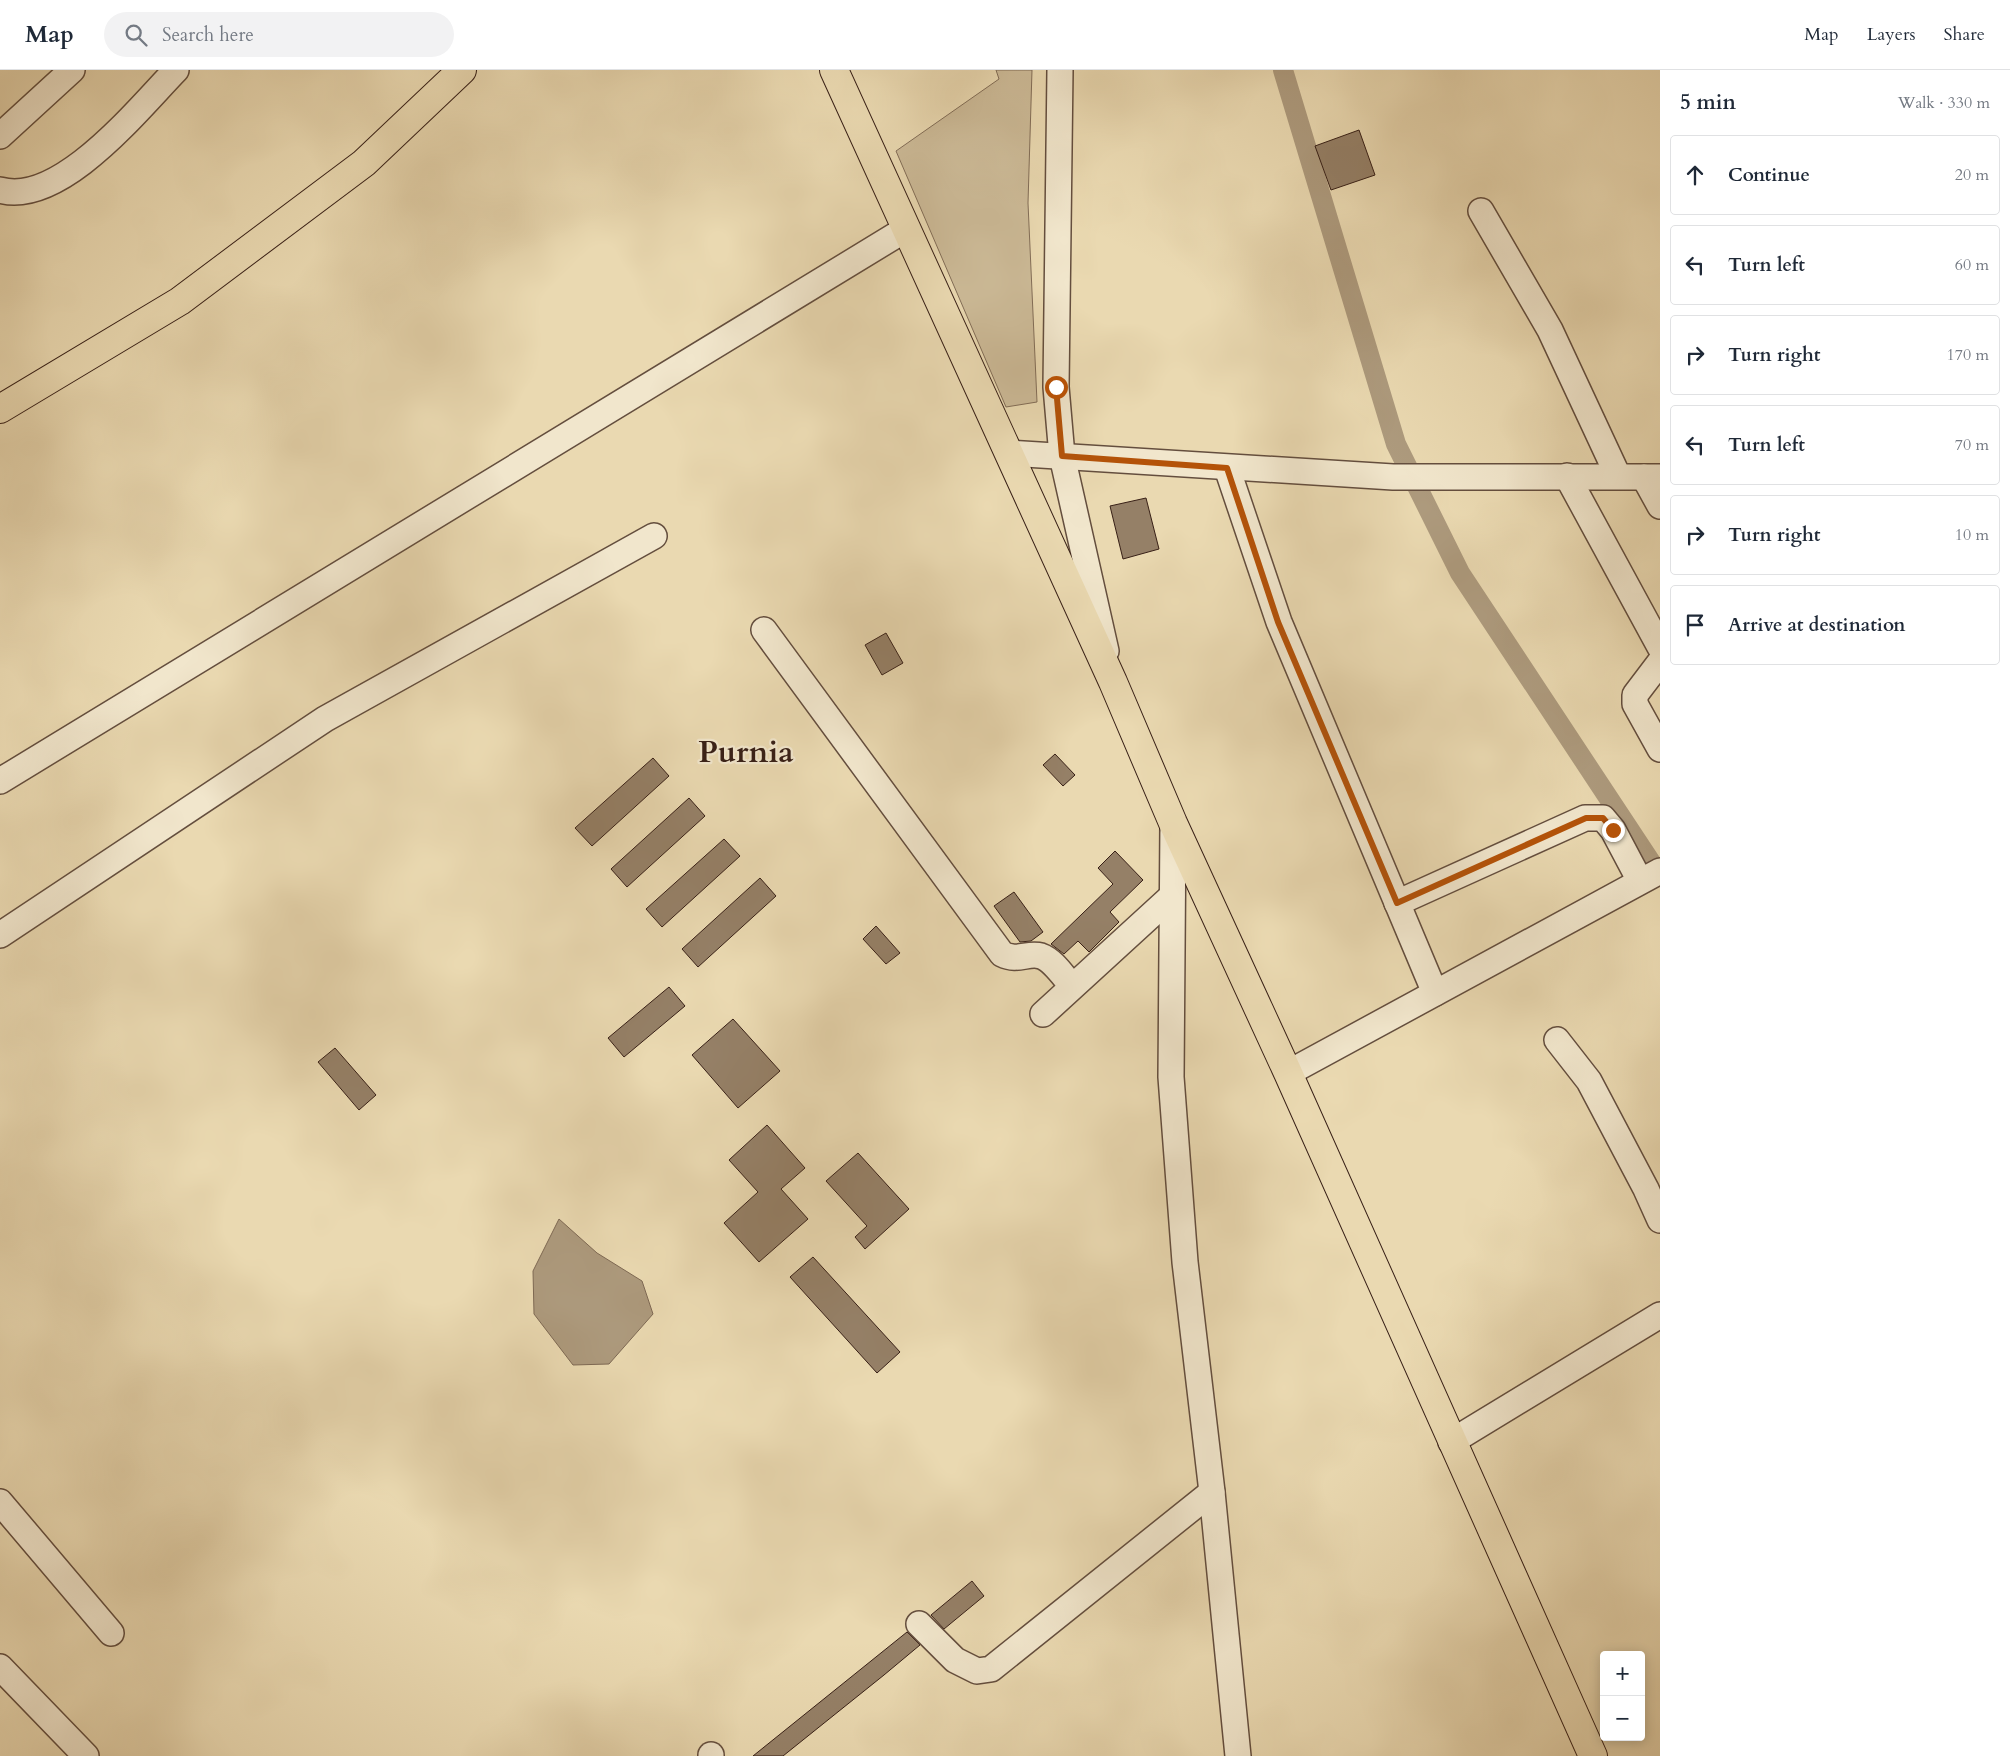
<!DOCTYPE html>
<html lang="en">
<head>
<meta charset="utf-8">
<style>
  :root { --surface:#fff; --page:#f2f2f3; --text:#1f2937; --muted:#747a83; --line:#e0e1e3 }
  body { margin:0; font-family:Cardo,serif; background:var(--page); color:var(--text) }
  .controls { position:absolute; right:15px; bottom:15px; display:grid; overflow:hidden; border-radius:5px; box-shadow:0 2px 12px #0003 }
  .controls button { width:45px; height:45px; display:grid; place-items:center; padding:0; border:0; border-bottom:1px solid var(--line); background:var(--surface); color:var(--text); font:25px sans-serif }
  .stop { position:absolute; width:15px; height:15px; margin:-11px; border:4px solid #b45309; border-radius:50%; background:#fff }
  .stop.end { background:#b45309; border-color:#fff; box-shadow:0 1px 5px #0008 }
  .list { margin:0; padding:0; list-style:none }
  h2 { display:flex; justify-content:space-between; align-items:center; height:65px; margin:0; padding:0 20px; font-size:21px }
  h2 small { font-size:16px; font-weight:400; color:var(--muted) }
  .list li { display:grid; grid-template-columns:32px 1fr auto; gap:15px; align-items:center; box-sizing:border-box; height:80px; margin:0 10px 10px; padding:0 10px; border:1px solid var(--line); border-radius:5px }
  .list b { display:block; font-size:19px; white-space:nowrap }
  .list em { font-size:16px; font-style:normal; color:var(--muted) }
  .icon { flex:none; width:28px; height:28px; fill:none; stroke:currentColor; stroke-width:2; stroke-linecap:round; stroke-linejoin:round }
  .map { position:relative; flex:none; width:1660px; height:1686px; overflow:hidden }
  header { display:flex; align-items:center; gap:30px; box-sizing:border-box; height:70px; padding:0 25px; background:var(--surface); border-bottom:1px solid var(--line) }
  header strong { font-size:24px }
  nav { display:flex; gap:28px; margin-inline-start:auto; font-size:18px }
  .search { width:350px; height:45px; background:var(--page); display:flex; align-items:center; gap:12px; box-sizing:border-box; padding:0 18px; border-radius:28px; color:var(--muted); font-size:19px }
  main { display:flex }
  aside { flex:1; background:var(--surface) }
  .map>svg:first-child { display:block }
</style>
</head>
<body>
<header>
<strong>Map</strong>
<div class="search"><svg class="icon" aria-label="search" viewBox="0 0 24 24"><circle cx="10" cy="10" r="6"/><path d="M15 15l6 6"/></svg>Search here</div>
<nav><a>Map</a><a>Layers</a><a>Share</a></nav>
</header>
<main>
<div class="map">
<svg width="1660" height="1686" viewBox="0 0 1660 1686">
  <rect width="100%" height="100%" fill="#ead9b1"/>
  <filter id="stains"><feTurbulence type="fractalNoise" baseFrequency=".004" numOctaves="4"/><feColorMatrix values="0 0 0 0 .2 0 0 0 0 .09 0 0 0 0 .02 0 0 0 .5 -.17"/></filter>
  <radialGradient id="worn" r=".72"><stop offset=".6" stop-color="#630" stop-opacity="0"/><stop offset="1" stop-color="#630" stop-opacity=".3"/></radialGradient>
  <polygon fill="#ccba97" stroke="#826d57" points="996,0 1032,0 1028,133 1037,332 1006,337 896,81 999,9"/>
  <polygon fill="#ad9a7d" stroke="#7e6954" points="559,1149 597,1183 642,1211 653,1244 609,1294 573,1295 534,1244 533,1201"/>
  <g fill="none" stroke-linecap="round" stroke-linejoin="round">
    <polyline stroke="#ad9a7d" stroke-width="20" points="1283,0 1396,374 1460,503 1660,806"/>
  </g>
  <g fill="#958067" stroke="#382017">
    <polygon points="1359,60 1375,105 1331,120 1315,76"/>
    <polygon points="1146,428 1159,479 1123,489 1110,436"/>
    <polygon points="886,563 903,593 882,605 865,575"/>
    <polygon points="1055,684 1075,705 1063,716 1043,695"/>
    <polygon points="653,688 669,706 592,776 575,758"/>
    <polygon points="689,728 705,746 627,817 611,799"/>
    <polygon points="724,769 740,786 662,857 646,839"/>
    <polygon points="1115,781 1143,810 1110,842 1119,852 1089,882 1078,871 1064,884 1051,874 1113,814 1098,798"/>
    <polygon points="760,808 776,826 698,897 682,879"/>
    <polygon points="1014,822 1043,862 1031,871 1020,872 994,836"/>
    <polygon points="876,856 900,883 886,894 863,869"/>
    <polygon points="669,917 685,936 624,987 608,968"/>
    <polygon points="733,949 780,1001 738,1038 692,985"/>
    <polygon points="335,978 376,1025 359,1040 318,992"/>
    <polygon points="767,1055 805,1098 781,1119 808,1149 759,1192 724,1153 758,1122 729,1090"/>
    <polygon points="858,1083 909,1139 865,1179 855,1167 867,1156 826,1111"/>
    <polygon points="813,1187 900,1282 877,1303 790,1207"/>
    <polygon points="972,1511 984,1526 944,1559 931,1545"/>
    <polygon points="907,1562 920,1575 884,1605 783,1686 753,1686"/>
  </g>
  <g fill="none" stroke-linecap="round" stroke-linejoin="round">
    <g stroke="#644e3e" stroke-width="28">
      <g id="minor">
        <polyline points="1060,0 1056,317 1062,386 1106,581"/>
        <polyline points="0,66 72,0"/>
        <path d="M0,120C60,137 138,39 176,0"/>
        <polyline points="1481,141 1550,260 1618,406"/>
        <polyline points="1009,383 1393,407 1660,407"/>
        <polyline points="1227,398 1279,552 1435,923"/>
        <polyline points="1567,406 1660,577"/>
        <polyline points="1644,407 1660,436"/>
        <path d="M764,560L1002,884C1018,892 1028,882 1041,886C1053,890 1063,906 1072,916"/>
        <polyline points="1660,592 1635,625 1635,634 1660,679"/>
        <polyline points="0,711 906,159"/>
        <polyline points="1173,753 1171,1007 1185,1192 1212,1422 1238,1686"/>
        <polyline points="1397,833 1585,748 1603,748 1613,760 1640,811"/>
        <polyline points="0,865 325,649 654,466"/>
        <polyline points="1043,944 1172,826"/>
        <polyline points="1557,970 1589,1011 1646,1119 1660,1150"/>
        <polyline points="1288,1003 1660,801"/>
        <polyline points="1451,1372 1660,1245"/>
        <polyline points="0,1432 111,1563"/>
        <polyline points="919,1554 955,1590 977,1601 991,1599 1212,1422"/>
        <polyline points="0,1597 86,1686"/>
        <polyline points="711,1686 711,1685"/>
      </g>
    </g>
    <g stroke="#382017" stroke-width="30">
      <g id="highway">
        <polyline points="834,0 1113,612 1173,753 1288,1003 1593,1686"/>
        <polyline points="0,339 180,231 364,93 462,0"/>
      </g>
    </g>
    <use href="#minor" stroke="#f1e6cc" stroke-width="25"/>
    <use href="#highway" stroke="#ead9b1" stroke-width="28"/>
  </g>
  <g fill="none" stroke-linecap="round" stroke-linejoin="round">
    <polyline stroke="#b45309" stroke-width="6" points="1056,317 1062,386 1227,398 1278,552 1397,833 1586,748 1603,748 1613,760"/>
  </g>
  <g text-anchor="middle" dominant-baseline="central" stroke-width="4.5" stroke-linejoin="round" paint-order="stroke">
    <g font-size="31" font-weight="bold" fill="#382017" stroke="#f1e6cc">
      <text x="746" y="682">Purnia</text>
    </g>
  </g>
  <rect width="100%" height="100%" filter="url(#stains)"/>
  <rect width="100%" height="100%" fill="url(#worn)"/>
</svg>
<div class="controls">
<button>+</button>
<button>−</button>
</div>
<div class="stop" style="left:1056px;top:317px"></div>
<div class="stop end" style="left:1613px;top:760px"></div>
</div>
<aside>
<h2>5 min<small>Walk · 330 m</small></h2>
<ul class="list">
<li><svg class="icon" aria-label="ahead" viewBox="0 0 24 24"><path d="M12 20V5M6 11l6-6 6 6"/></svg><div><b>Continue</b></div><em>20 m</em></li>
<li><svg class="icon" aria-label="left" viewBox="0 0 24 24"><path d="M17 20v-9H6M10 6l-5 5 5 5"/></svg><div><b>Turn left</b></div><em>60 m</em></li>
<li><svg class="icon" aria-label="right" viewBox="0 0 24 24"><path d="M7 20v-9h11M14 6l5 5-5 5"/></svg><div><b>Turn right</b></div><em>170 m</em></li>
<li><svg class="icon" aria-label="left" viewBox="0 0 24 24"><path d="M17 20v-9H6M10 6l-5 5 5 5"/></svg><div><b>Turn left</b></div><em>70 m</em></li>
<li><svg class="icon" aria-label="right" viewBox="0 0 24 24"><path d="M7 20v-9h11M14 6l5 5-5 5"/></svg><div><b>Turn right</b></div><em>10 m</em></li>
<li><svg class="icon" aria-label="arrive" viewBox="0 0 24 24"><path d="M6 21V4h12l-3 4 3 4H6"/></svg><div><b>Arrive at destination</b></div></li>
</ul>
</aside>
</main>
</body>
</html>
